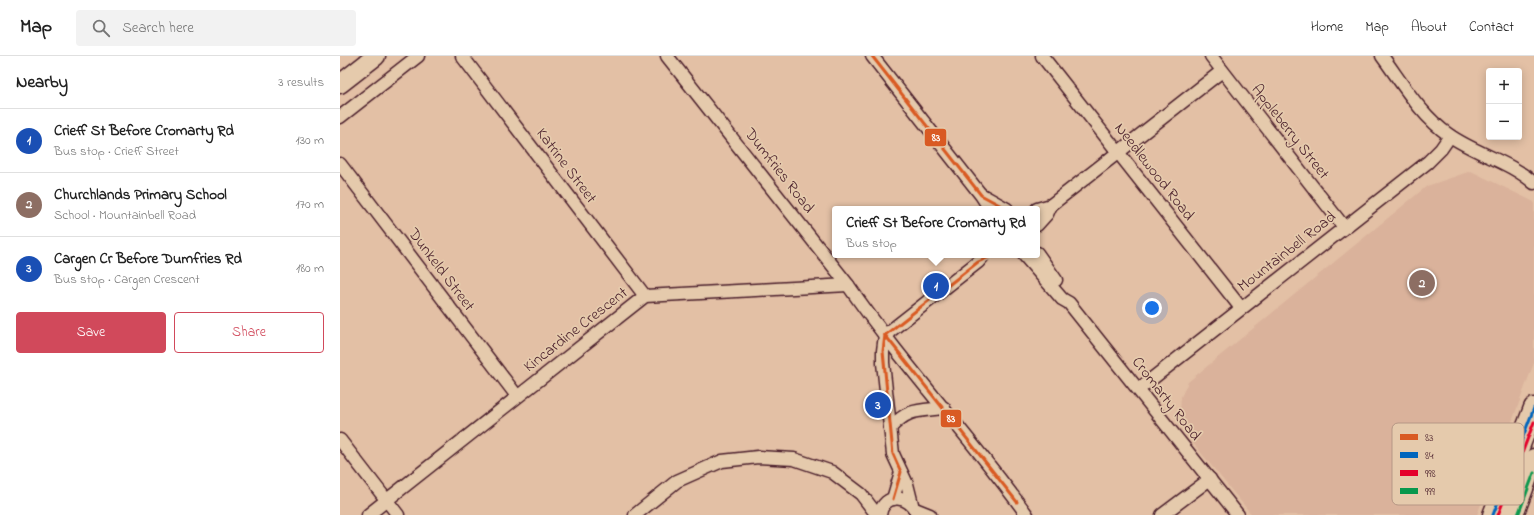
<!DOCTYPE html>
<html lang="en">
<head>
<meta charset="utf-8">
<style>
  :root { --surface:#fff; --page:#f2f2f2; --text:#222; --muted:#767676; --line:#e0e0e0; --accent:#d1495b }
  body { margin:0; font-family:"Indie Flower",sans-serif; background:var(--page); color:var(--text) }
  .controls { position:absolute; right:12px; top:12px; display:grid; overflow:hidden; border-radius:4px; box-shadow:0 2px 10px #0003 }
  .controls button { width:36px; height:36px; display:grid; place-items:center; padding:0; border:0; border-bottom:1px solid var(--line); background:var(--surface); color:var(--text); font:20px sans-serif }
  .you { position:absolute; left:812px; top:252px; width:14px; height:14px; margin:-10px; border:3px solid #fff; border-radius:50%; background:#1a73e8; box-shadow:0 0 0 6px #1a73e833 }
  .badge { display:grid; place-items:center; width:26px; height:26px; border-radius:50%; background:var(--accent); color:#fff; font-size:13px; font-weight:700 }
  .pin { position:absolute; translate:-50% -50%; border:2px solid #fff; box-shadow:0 1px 4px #0006 }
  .popup { position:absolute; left:492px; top:150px; width:208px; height:52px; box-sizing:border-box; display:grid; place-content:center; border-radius:4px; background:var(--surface); filter:drop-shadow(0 1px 3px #0005); font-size:13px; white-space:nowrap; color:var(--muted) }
  .popup b { font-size:15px; color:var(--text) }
  .popup::after { content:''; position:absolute; left:50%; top:100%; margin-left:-8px; border:8px solid transparent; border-top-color:var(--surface) }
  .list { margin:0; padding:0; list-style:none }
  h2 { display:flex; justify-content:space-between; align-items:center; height:52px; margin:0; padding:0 16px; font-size:17px }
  h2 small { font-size:13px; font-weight:400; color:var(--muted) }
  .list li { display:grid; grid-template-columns:26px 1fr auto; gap:12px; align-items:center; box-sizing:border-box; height:64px; padding:0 16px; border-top:1px solid var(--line) }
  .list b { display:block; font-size:15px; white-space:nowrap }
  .list p { margin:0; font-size:13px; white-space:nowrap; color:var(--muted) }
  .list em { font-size:13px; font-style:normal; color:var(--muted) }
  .actions { display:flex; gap:8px; padding:12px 16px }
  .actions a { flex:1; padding:9px 0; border:1px solid var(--accent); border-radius:4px; text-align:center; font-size:14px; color:var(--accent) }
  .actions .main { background:var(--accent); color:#fff }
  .icon { flex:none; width:22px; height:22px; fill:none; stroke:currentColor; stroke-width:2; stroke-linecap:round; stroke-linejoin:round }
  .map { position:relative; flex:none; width:1194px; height:459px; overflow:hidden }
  header { display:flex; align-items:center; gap:24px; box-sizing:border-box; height:56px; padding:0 20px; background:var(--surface); border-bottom:1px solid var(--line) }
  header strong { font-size:19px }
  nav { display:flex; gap:22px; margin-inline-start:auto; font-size:14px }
  .search { width:280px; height:36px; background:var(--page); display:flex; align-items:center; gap:10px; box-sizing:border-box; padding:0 14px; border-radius:4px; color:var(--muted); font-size:15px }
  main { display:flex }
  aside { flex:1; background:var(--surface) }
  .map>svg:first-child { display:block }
</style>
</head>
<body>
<header>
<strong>Map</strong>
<div class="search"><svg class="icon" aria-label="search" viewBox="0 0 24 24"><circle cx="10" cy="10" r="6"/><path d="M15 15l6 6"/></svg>Search here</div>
<nav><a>Home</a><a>Map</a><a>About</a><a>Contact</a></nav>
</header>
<main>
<aside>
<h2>Nearby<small>3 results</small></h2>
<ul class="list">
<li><span class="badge" style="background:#1a4fb4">1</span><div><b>Crieff St Before Cromarty Rd</b><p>Bus stop · Crieff Street</p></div><em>130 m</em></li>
<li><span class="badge" style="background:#8d6e63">2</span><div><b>Churchlands Primary School</b><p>School · Mountainbell Road</p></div><em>170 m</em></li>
<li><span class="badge" style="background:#1a4fb4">3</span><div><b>Cargen Cr Before Dumfries Rd</b><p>Bus stop · Cargen Crescent</p></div><em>180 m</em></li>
</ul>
<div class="actions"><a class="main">Save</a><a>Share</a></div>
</aside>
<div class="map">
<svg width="1194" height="459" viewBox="0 0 1194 459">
  <rect width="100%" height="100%" fill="#e3c0a5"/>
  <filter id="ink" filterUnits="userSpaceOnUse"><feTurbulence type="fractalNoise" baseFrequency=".025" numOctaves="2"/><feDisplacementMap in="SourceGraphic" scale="8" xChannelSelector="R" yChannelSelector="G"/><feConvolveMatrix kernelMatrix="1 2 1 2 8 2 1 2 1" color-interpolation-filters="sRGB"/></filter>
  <g filter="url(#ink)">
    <polygon fill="#dab29b" points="1131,115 1194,146 1194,307 1137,459 912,459 847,380 840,356 841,341 848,326 1087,130"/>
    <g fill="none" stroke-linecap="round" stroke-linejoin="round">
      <g stroke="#4a1f2b" stroke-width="15">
        <g id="minor">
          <polyline points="122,0 305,240"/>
          <path d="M327,0L508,229C563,309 630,380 687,459"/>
          <polyline points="532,0 641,139 650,153"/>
          <polyline points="702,0 901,252"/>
          <polyline points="871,0 1004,171"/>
          <path d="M1042,0C1062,27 1081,60 1109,79C1136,98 1169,105 1194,127"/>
          <polyline points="0,61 78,0"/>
          <polyline points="0,108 177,340"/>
          <polyline points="642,139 667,153"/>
          <polyline points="697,153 711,149 882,15"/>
          <polyline points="697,169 707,158 711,149"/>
          <polyline points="697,197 716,224"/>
          <polyline points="684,199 722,243 729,247 898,459"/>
          <polyline points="545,279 543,295 543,307 553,398 567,428 572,448"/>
          <polyline points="545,279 638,206 644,199"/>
          <polyline points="799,333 1088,106 1101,93 1110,80"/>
          <path d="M550,372C569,352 578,355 604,352"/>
          <polyline points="0,384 58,459"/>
          <polyline points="553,443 561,416"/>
          <polyline points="575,453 590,459"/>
          <polyline points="28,459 305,240 508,229"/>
          <polyline points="295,459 337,425 382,405 418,401 454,403 492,416 521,438 537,459"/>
          <path d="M540,459C543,436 571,438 577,459"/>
          <polyline points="822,459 870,423"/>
        </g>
      </g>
      <g stroke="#4a1f2b" stroke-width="21">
        <polyline id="secondary" points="0,28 36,0"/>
      </g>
      <g stroke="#4a1f2b" stroke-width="23">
        <g id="primary">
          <polyline points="1153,459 1194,352"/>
          <polyline points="1173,459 1194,403"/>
        </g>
      </g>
      <use href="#minor" stroke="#e5caac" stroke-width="12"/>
      <use href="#secondary" stroke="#e5caac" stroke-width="18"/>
      <use href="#primary" stroke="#e5caac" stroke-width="20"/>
      <g stroke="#e5caac" stroke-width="6">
        <g id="bus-1">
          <polyline points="532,0 641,139 667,153"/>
          <polyline points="545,279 677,446"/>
          <polyline points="545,279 543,295 553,398 561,416 553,443"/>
          <polyline points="545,279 638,206 654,199"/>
        </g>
      </g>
      <g stroke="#e5caac" stroke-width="6">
        <polyline id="bus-2" points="1153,459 1194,352"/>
      </g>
      <g stroke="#e5caac" stroke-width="6">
        <polyline id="bus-3" points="1158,459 1194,366"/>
      </g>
      <g stroke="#e5caac" stroke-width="6">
        <polyline id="bus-4" points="1178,459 1194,417"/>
      </g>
      <use href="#bus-1" stroke="#d95a23" stroke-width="3"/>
      <use href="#bus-2" stroke="#0065bd" stroke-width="3"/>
      <use href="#bus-3" stroke="#e4002b" stroke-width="3"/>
      <use href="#bus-4" stroke="#07984d" stroke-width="3"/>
    </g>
  </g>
  <g text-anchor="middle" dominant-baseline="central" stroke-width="3.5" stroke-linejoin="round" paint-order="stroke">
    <g font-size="16" fill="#4a1f2b" stroke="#e5caac">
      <text transform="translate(950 76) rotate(52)">Appleberry Street</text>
      <text transform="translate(226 110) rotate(53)">Katrine Street</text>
      <text transform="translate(439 115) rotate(52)">Dumfries Road</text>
      <text transform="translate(814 116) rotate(52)">Needlewood Road</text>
      <text transform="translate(947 196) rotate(-38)">Mountainbell Road</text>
      <text transform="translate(101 214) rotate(53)">Dunkeld Street</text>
      <text transform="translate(236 274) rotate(-38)">Kincardine Crescent</text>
      <text transform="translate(826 343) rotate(52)">Cromarty Road</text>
    </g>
  </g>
  <rect x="1052" y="367" width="132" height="82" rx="6" fill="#e5caac" stroke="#b69785" stroke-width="1"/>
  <rect x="1060" y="378" width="18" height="6" fill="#d95a23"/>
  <rect x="1060" y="396" width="18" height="6" fill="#0065bd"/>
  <rect x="1060" y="414" width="18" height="6" fill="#e4002b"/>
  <rect x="1060" y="432" width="18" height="6" fill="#07984d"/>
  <g font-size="11" fill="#4a1f2b">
    <text x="1085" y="385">83</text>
    <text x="1085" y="403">84</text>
    <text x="1085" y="421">998</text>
    <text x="1085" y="439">999</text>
  </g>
  <g stroke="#e5caac" stroke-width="1.5">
    <rect x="584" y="72" width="23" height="19" rx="4" fill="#d95a23"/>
    <rect x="600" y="353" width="22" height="19" rx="4" fill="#d95a23"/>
  </g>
  <g font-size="11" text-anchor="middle" font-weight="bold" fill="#fff">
    <text x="596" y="85">83</text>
    <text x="611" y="366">83</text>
  </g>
</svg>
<div class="controls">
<button>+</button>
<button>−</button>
</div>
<div class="you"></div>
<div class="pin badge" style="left:596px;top:230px;background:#1a4fb4">1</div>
<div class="popup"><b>Crieff St Before Cromarty Rd</b>Bus stop</div>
<div class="pin badge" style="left:1082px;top:227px;background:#8d6e63">2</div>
<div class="pin badge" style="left:538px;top:349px;background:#1a4fb4">3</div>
</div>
</main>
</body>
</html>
